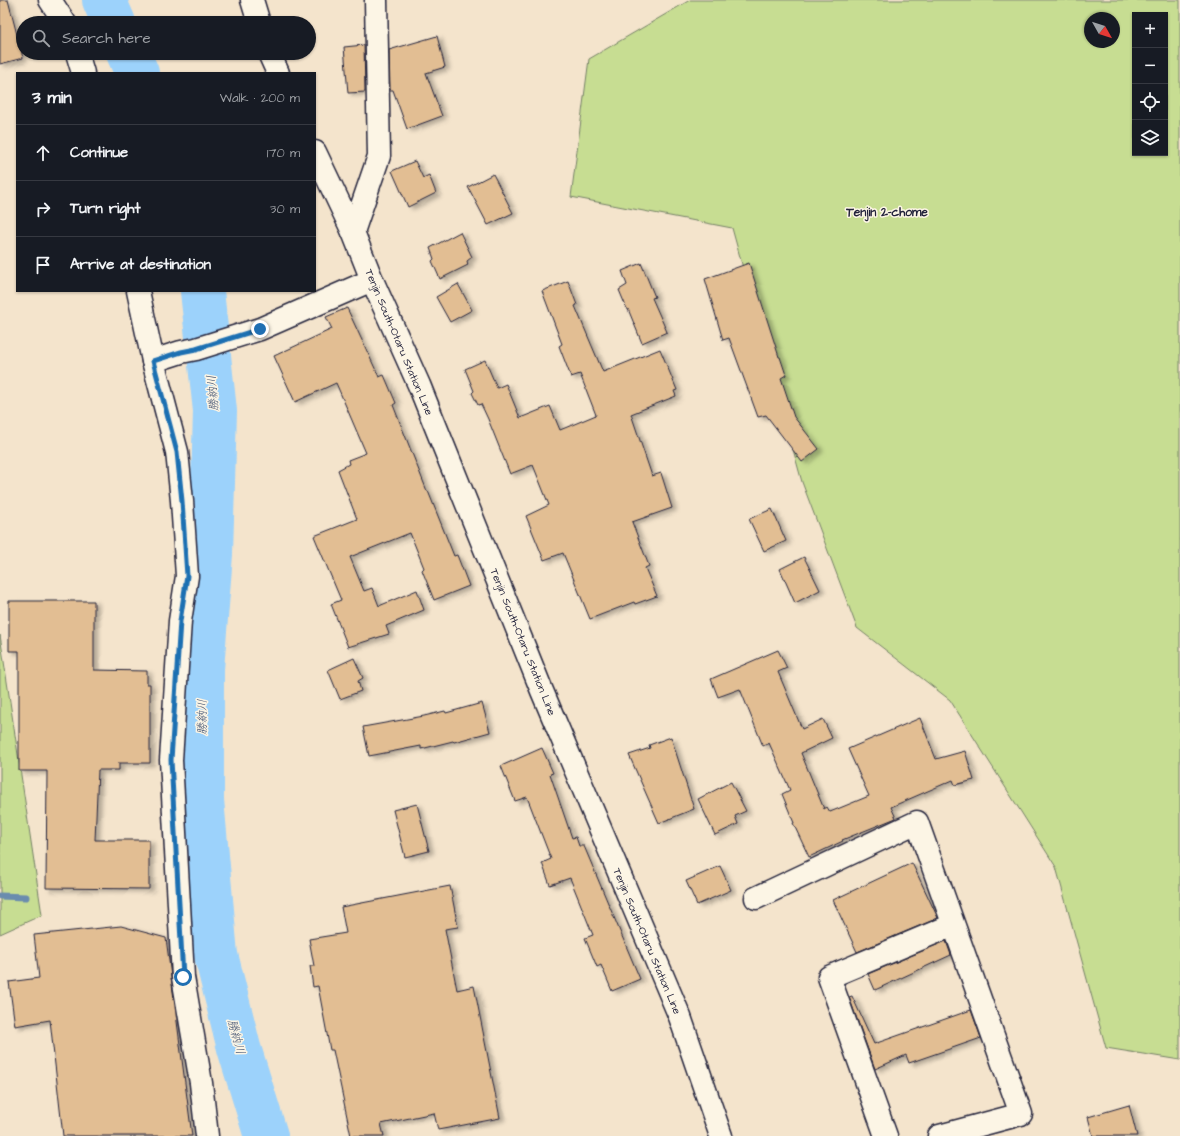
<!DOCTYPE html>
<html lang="en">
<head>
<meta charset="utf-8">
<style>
  :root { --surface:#171b24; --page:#20242c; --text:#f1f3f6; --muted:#9ea1a6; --line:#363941 }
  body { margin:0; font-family:"Architects Daughter","Klee One",sans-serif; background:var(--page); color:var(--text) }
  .controls { position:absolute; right:12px; top:12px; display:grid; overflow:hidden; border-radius:0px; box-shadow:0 1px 3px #0004 }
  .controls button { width:36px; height:36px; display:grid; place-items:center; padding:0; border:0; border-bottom:1px solid var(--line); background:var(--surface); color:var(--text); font:20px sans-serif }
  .compass { position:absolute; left:1084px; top:12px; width:36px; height:36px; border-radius:50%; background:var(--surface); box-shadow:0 1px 3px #0004; rotate:129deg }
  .stop { position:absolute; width:12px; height:12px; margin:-9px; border:3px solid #1f6fb2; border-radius:50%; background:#fff }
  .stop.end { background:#1f6fb2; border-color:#fff; box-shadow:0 1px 4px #0008 }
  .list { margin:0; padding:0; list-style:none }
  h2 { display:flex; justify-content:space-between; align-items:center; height:52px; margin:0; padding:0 16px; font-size:17px }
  h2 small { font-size:13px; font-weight:400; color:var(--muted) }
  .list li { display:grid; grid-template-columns:26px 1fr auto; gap:12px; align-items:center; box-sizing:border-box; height:56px; padding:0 16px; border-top:1px solid var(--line) }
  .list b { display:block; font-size:15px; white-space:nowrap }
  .list em { font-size:13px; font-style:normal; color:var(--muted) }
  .icon { flex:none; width:22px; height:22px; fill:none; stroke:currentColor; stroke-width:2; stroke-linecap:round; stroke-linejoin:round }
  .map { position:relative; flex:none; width:1180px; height:1136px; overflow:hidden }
  .search { position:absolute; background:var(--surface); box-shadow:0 1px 3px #0004; left:16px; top:16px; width:300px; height:44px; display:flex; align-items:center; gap:10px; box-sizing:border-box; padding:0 14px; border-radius:22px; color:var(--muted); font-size:15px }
  .panel { position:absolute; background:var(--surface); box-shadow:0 1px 3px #0004; left:16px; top:72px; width:300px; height:220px; border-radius:0px }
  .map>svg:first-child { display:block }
</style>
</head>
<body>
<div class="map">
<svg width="1180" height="1136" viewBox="0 0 1180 1136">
  <defs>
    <filter id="shadow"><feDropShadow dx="4.5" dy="2.5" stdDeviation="2" flood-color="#0004"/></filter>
  </defs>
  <rect width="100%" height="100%" fill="#f4e4cc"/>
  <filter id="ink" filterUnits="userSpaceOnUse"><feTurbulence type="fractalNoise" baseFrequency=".025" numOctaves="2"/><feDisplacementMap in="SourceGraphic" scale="8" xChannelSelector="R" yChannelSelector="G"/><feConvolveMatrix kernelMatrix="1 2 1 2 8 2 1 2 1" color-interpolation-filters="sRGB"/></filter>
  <g filter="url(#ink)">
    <g fill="#c7dd92" stroke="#748066" fill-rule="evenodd">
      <path d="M690,0H1180V1060L1106,1048L1056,867L950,700L857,628L802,482L732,228L571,197L589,59ZM1135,15H1165V153H1135ZM1090,18H1114V42H1090Z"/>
      <polygon points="0,635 42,915 0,934"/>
    </g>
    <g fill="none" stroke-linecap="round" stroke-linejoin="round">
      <polyline stroke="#6b8cae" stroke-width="7" points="0,896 26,897"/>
      <g stroke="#9cd2fb" stroke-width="44">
        <polyline points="104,0 114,23"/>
        <polyline points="128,53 137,73"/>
        <polyline points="202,291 215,411 211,554 202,669 202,800 216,955 239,1048 266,1136"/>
      </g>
    </g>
    <g fill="#e2be93" stroke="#22223b" filter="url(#shadow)">
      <polygon points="0,0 8,0 23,58 0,64"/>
      <polygon points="437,36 445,67 426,73 442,116 407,129 393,90 390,90 389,50"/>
      <polygon points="364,45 365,92 348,93 344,47"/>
      <polygon points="415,161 423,178 429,175 436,193 408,207 392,171"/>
      <polygon points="493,174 513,213 488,225 468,187"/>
      <polygon points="460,232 472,257 467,261 468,265 440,279 432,261 434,259 430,248"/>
      <polygon points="641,263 655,297 652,298 667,332 642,343 628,309 627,309 619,290 627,285 622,271"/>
      <polygon points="749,263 779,357 780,357 786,375 781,378 794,417 819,449 802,462 766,415 758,417 729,338 723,340 705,279"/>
      <polygon points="568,281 577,305 575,306 603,372 660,349 677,390 674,391 676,396 631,414 652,476 661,473 672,508 632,522 649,566 645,568 657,596 635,604 634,602 590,619 563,553 544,560 526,516 549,505 533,465 510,474 488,419 481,404 478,405 472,393 474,391 465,369 485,360 497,388 506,384 520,418 550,406 560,430 596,415 580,374 571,377 559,346 562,344 542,291"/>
      <polygon points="458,284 472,310 450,322 436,297"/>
      <polygon points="347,308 379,377 384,375 396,403 393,405 427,491 428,491 454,556 457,555 469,586 434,600 422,570 424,568 410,533 350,557 364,591 372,588 379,606 417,590 424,610 386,626 389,634 348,647 331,604 341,600 314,536 357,519 338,470 349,464 348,460 366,453 336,383 295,402 274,356 332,329 326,317"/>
      <polygon points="772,509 786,541 764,551 749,519"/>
      <polygon points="804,557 820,590 795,603 780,569"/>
      <polygon points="9,601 94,601 94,670 147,671 147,684 150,684 150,763 119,763 119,770 98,770 95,840 149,840 149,889 46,888 47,771 19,771 19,651 9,651"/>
      <polygon points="778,650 787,668 778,672 802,729 823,719 832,738 801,753 824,809 827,807 830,812 869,796 848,749 920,718 936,759 965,751 974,780 955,785 953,780 891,807 896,818 842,840 843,841 809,857 793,823 794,823 782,794 790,790 769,743 763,746 740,689 718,697 711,679"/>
      <polygon points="354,658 363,678 358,681 361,691 340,699 328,670"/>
      <polygon points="482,703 490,732 454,742 453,741 421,749 421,746 369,756 363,727 424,716 445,711 446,713"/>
      <polygon points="671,737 694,809 659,823 629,755 650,748 649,745"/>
      <polygon points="542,748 553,773 550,774 572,838 576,837 579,846 584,846 640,979 612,991 601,965 597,967 585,938 593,935 570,878 550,885 542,863 551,859 527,797 515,801 501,766"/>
      <polygon points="731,782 746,811 735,816 738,824 715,835 698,799"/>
      <polygon points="417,804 429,851 405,857 393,810"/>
      <polygon points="912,863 938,918 857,952 833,900"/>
      <polygon points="720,866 731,890 697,905 686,881"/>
      <polygon points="450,886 458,927 445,929 457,990 474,986 500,1118 438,1130 434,1113 381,1124 384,1136 351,1136 333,1050 330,1050 318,986 313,987 310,966 314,966 309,939 346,933 341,907"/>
      <polygon points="121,926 166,938 192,1136 63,1136 50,1020 15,1026 9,982 39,978 34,935"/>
      <polygon points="946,941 951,955 875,990 868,974"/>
      <polygon points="852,996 874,1044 971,1010 981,1038 909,1063 906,1055 875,1069 849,997"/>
      <polygon points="1129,1105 1137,1136 1093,1136 1088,1117"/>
    </g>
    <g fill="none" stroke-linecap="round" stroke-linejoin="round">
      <g stroke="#22223b" stroke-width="25">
        <g id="street">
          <polyline points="50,0 65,23"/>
          <polyline points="77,53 83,73"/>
          <polyline points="353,232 379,156 376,0"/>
          <polyline points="138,291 153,361 177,452 182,501 187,576 180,621 171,760 183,977 201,1083 207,1136"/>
          <polyline points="153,361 181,352 196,349 260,329 372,280"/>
          <polyline points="756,898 917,822 1021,1114 939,1136"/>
          <polyline points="886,1136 829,977 953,925"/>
        </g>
      </g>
      <g stroke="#22223b" stroke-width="25">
        <g id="secondary">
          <polyline points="252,0 259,23"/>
          <polyline points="269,53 278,73"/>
          <polyline points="315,152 353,232 372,280 419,385 542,691 680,1017 721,1136"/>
        </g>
      </g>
      <use href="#street" stroke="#fcf5e5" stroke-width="22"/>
      <use href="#secondary" stroke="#fcf5e5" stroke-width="22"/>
    </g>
  </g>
  <g fill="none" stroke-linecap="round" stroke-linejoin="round" filter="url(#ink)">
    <polyline stroke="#1f6fb2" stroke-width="5" points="183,977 171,760 180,621 187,576 182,501 177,452 153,361 181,352 196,349 260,329"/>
  </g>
  <g text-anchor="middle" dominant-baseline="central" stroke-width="3" stroke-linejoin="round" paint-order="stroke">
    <g font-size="11" fill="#22223b" stroke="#fcf5e5">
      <text transform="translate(399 342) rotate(67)">Tenjin South-Otaru Station Line</text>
      <text transform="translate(523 642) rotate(68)">Tenjin South-Otaru Station Line</text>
      <text transform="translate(647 941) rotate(67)">Tenjin South-Otaru Station Line</text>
    </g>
    <g font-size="12" font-weight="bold" fill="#22223b" stroke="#fcf5e5">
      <text x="887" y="212">Tenjin 2-chome</text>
    </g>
    <g font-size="12" font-style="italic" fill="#475775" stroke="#fcf5e5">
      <text transform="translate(213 393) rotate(-95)">勝納川</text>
      <text transform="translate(202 717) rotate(-90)">勝納川</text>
      <text transform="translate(236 1037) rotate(75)">勝納川</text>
    </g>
  </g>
</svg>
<div class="controls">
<button>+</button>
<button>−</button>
<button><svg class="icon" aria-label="locate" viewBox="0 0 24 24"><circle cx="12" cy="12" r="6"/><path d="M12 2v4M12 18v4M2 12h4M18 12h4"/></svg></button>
<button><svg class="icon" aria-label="layers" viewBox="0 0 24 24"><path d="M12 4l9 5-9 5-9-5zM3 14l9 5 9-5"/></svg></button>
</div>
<svg class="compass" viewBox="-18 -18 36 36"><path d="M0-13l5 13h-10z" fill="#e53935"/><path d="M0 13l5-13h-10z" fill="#9ea1a6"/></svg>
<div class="stop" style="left:183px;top:977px"></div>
<div class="stop end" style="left:260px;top:329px"></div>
<div class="search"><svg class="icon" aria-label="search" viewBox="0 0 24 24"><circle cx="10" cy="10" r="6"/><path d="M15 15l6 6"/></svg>Search here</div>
<section class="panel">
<h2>3 min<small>Walk · 200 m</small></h2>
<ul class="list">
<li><svg class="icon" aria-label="ahead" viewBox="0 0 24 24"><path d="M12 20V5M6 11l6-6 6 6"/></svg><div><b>Continue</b></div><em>170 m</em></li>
<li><svg class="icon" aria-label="right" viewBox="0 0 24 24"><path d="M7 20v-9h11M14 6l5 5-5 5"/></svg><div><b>Turn right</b></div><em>30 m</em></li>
<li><svg class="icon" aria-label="arrive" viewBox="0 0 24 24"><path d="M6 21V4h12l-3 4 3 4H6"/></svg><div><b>Arrive at destination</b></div></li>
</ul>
</section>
</div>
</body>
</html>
